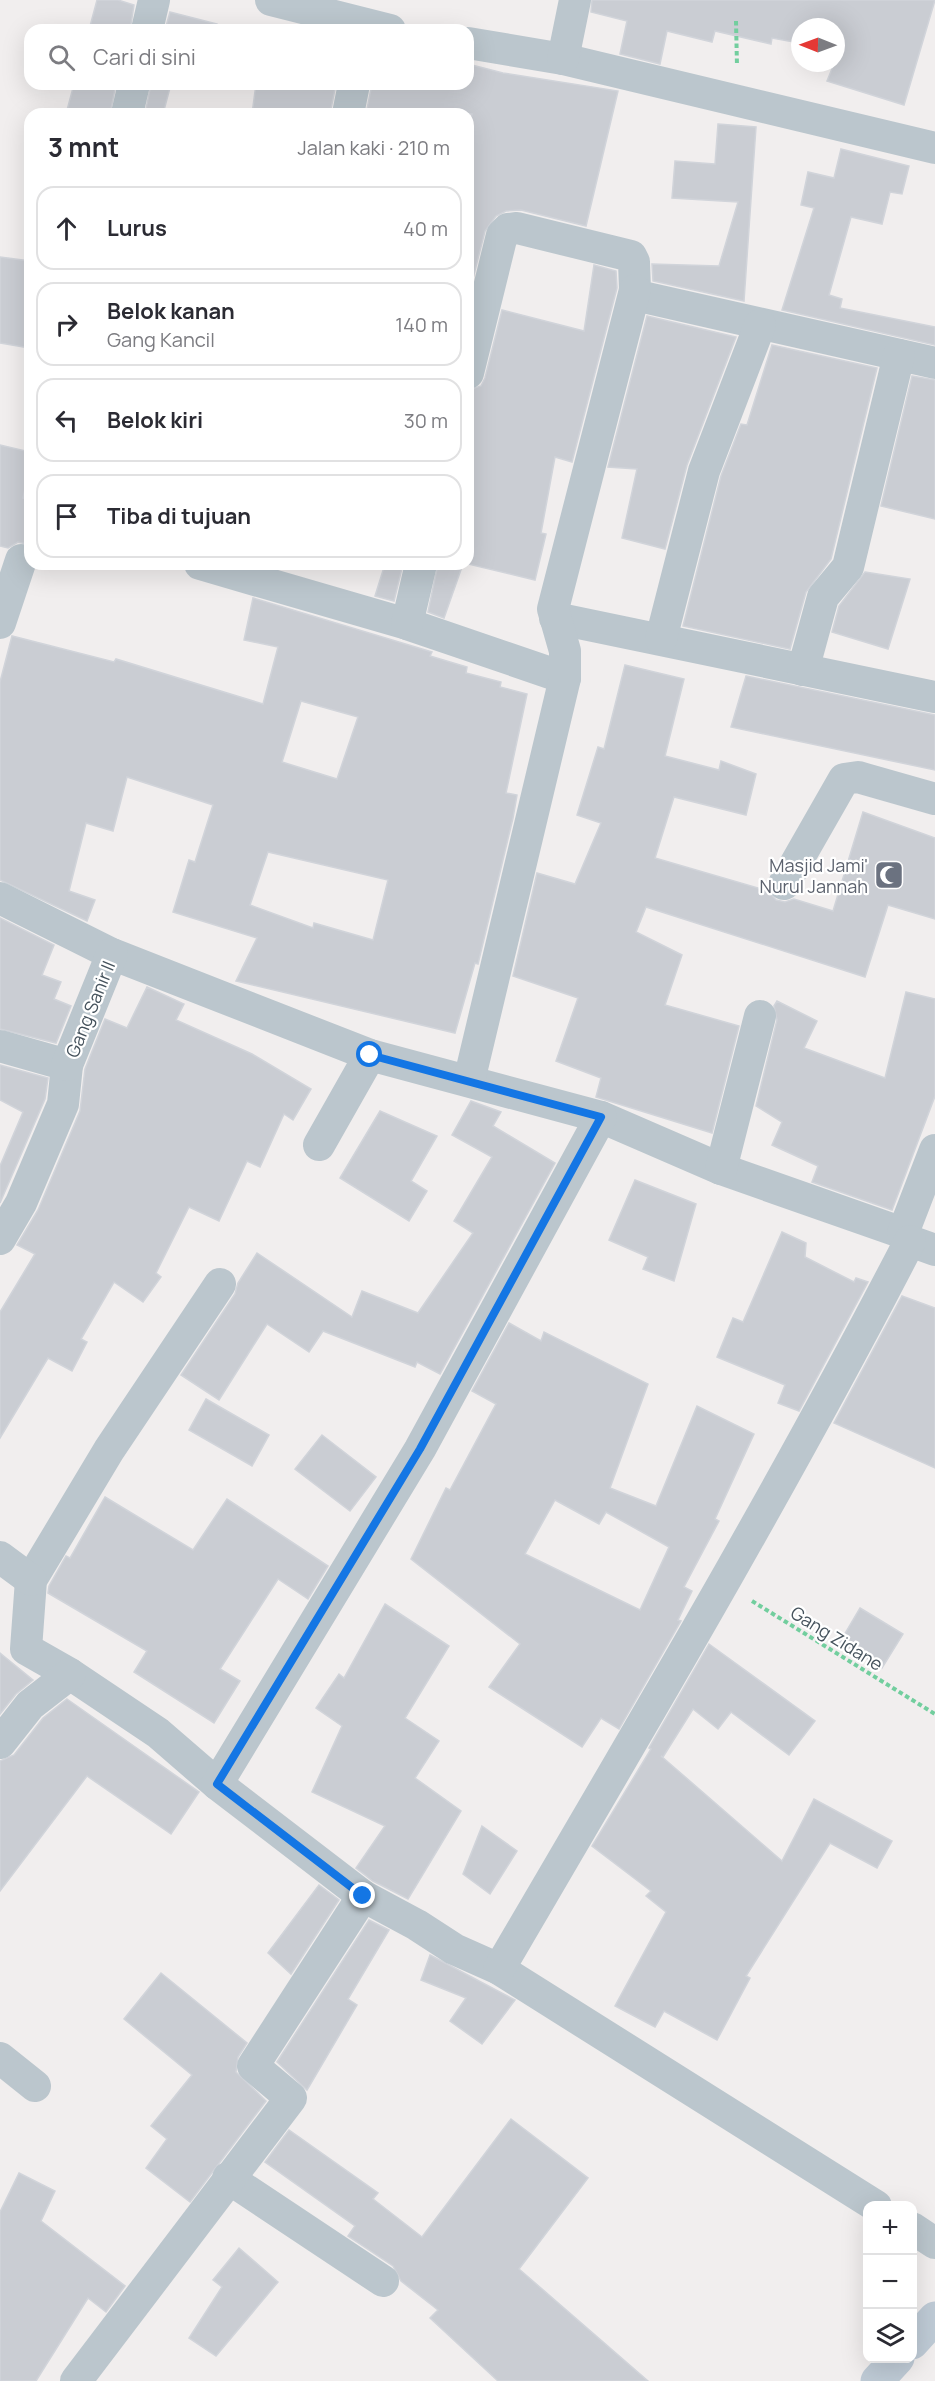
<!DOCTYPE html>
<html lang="id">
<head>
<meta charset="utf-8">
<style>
  :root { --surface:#fff; --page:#f7f7f7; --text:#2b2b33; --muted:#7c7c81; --line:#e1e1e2 }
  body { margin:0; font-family:Manrope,sans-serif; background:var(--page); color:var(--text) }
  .controls { position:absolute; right:18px; bottom:18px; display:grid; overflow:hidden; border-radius:12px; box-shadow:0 6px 24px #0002 }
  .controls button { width:54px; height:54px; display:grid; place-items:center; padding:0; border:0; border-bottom:2px solid var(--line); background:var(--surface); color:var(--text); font:30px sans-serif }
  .compass { position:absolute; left:791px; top:18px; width:54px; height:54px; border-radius:50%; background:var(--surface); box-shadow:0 6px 24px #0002; rotate:271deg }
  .stop { position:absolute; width:18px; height:18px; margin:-14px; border:4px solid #1476e4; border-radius:50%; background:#fff }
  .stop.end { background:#1476e4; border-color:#fff; box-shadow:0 2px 6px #0008 }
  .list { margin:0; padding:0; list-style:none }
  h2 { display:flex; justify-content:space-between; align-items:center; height:78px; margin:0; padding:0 24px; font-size:26px }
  h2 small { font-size:20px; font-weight:400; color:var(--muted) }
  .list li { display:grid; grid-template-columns:39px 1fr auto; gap:18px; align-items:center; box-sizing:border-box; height:84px; margin:0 12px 12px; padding:0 12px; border:2px solid var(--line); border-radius:18px }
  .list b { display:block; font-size:22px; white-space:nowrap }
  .list p { margin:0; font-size:20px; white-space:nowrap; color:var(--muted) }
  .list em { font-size:20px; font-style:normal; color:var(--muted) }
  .icon { flex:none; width:33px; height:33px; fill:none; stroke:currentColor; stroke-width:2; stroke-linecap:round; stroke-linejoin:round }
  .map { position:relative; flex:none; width:935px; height:2381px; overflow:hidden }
  .search { position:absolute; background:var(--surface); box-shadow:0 6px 24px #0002; left:24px; top:24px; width:450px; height:66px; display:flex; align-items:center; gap:15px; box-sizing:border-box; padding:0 21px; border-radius:18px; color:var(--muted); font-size:22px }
  .panel { position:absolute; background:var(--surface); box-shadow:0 6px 24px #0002; left:24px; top:108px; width:450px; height:462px; border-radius:18px }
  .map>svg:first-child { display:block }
</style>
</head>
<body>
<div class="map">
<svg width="935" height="2381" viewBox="0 0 935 2381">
  <rect width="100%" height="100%" fill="#f1eeee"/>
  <g fill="#cacdd3" stroke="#d1d4da" stroke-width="1.5" fill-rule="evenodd">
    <polygon points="97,0 118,0 134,5 130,30 89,30"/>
    <polygon points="592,0 935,0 904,105 827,81 840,49 836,48 836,27 800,27 800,43 772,38 771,44 715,31 712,42 667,31 660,64 620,54 627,21 591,12"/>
    <polygon points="170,12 217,24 215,30 165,30"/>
    <polygon points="468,64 503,73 618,91 586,226 521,210 506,211 496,216 485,231 468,298 468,137 472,114 366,114 372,84 436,86 436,84 468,84"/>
    <polygon points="74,84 116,84 110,114 66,114"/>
    <polygon points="151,84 171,84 163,114 145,114"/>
    <polygon points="256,84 336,84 330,114 252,114"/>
    <polygon points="718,124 756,127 744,301 653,281 652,264 719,266 738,202 672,198 675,161 715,164"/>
    <polygon points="841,149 909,166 902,194 890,192 882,224 851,217 829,295 842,299 840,308 935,327 935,345 782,310 814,208 801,205 808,172 834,178"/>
    <polygon points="0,257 30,261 30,348 0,343"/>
    <polygon points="594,265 616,271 617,288 572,462 555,457 541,533 546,534 535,580 468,564 468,390 481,386 485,378 502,310 584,331"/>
    <polygon points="647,316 736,337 687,465 665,549 622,538 637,469 608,467"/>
    <polygon points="772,345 877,368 831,559 806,592 790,649 683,626 721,476 741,424 747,425"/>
    <polygon points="912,376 935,380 935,519 881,506"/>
    <polygon points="0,445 30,452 30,467 23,498 30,500 30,545 18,542 8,548 0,546"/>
    <polygon points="385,564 403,564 394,601 375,596"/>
    <polygon points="438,564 463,564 444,618 428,612"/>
    <polygon points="865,572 910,579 888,649 832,632 839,606"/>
    <path d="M253,598L432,652L430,656L467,667L466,673L501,682L500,687L527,694L506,793L517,795L513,818L478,964L475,963L455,1033L236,981L257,938L173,912L189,860L195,862L213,805L127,777L113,831L86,823L69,891L95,900L87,921L0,880V682L12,636L114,662L116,659L263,704L278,647L244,640ZM301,701L358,717L337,779L282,762ZM268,852L388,880L373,940L314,923L313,928L250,905Z"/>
    <polygon points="625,665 684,679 665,756 719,770 721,761 756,774 746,815 674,797 655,858 768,891 776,900 785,902 794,899 833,911 863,812 935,838 935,919 888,905 865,977 646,907 636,932 682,955 665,1005 739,1026 712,1133 596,1097 601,1078 556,1061 578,998 513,976 537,873 575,884 601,823 577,815 598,747 604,749"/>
    <polygon points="746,676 935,715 935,770 731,727"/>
    <polygon points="0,918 54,945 42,975 61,982 54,999 71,1006 56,1043 0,1029"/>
    <polygon points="147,987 184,1004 176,1020 252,1054 311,1089 293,1120 284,1114 260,1167 247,1161 219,1221 189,1207 156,1273 161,1277 143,1302 114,1282 81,1339 87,1342 72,1371 48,1358 0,1438 0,1312 35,1254 17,1245 38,1210 80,1111 85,1069 105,1019 127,1028"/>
    <polygon points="906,992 935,999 935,1096 892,1210 812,1182 818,1166 772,1145 782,1122 756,1106 777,1020 774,1006 777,1001 817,1021 804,1048 885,1078"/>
    <polygon points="0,1065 48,1078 45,1099 0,1203 0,1166 23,1112 0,1100"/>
    <polygon points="471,1101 501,1112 493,1126 555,1163 440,1374 417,1362 415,1367 323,1331 309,1352 267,1324 219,1400 181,1375 235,1294 238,1283 257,1253 352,1317 362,1291 418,1313 473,1233 454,1221 492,1157 452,1135"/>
    <polygon points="380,1111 437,1136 411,1181 427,1191 409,1221 340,1178"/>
    <polygon points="635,1180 696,1204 674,1281 643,1269 648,1257 609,1240"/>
    <polygon points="782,1232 806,1243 805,1257 854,1282 856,1278 868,1282 799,1411 778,1403 785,1385 717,1357 733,1318 743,1322"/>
    <polygon points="902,1296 935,1308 935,1468 834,1423"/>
    <path d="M509,1323L541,1341L544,1332L648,1384L610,1488L656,1506L697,1406L754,1434L715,1519L719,1521L684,1587L692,1591L678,1620L681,1621L619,1729L601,1718L582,1747L489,1687L520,1644L411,1559L446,1488L450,1490L496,1404L472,1391ZM555,1500L599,1524L606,1512L669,1547L640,1610L525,1554Z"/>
    <polygon points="206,1399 269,1435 252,1466 189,1430"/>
    <polygon points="322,1435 376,1477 350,1511 295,1469"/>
    <polygon points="105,1497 193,1550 227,1499 328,1566 308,1599 278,1579 220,1669 240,1681 214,1723 134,1672 147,1651 48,1593 49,1586 66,1556 70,1558"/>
    <polygon points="385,1604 449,1646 405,1718 439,1741 415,1778 461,1811 408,1899 373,1881 356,1868 385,1826 312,1792 342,1726 316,1708 339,1674 344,1678"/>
    <polygon points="860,1608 903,1634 882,1668 840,1642"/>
    <polygon points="709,1644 815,1721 789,1755 731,1712 718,1729 693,1709 663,1757 661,1756 782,1861 814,1799 892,1841 877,1868 830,1843 746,1976 750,1978 717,2040 664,2011 655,2027 615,2006 666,1912 646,1896 651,1891 592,1846 651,1749 649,1748"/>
    <polygon points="0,1653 33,1680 16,1694 0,1714"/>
    <polygon points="67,1699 199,1792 171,1834 87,1776 0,1891 0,1761 14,1755 43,1718"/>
    <polygon points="482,1826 517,1851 490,1894 463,1874"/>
    <polygon points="319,1885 339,1900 291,1974 268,1953"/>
    <polygon points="369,1920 389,1930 348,1999 357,2005 307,2090 277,2062"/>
    <polygon points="430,1955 515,2000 482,2044 450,2021 466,1998 421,1980"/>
    <polygon points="161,1973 247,2043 238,2057 236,2072 266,2101 190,2202 146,2168 167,2139 151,2126 192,2075 124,2019"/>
    <polygon points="511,2119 588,2178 519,2269 648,2381 498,2381 430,2318 438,2310 401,2281 393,2266 348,2236 355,2226 265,2162 289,2130 378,2193 373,2199 422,2237"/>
    <polygon points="19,2173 55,2191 41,2221 125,2286 106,2312 88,2298 36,2381 0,2381 0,2212"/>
    <polygon points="239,2248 278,2282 216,2356 189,2338 222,2287 213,2280"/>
  </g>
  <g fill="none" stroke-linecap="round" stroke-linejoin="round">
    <g stroke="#72ce9e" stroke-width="4" stroke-dasharray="4.5 3" stroke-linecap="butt">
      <polyline points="736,21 737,66"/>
      <polyline points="752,1601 935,1714"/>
    </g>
    <g stroke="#bbc6cd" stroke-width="32">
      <polyline points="271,0 390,30"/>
      <polyline points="147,30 154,0"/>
      <polyline points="468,43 563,59 935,148"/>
      <polyline points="563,59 575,0"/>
      <polyline points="127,114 134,84"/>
      <polyline points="348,114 354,84"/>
      <polyline points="468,373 502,235 508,229 517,228 631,256 634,262 635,290 643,297 935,363"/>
      <polyline points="200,564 407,624 565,678"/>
      <polyline points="555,618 935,697"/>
      <polyline points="0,623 21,560"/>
      <polyline points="407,624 421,564"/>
      <polyline points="661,639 704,471 760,325"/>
      <polyline points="803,670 823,597 848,567 899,355"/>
      <polyline points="784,884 844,779 858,777 935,799"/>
      <polyline points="0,898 112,954 370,1055 601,1117 721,1169 903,1233 910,1241 935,1250"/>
      <polyline points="0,1046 67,1065 63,1104 21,1203 0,1239"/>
      <polyline points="67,1065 112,954"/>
      <polyline points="469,1081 565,678 565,651 553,609 635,290"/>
      <polyline points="319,1145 370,1055"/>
      <polyline points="721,1169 760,1016"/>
      <polyline points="903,1233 935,1150"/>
      <polyline points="220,1284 109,1450 31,1580 26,1649 70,1674 158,1733 217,1784 363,1896 417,1925 454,1949 499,1969 876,2206"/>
      <polyline points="0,1557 31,1580"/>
      <polyline points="0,1743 30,1705 70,1674"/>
      <polyline points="217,1784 420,1449 601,1117"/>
      <path d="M499,1969C640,1728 782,1489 910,1241"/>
      <polyline points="0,2058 35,2086"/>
      <polyline points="228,2178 383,2281"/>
      <polyline points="912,2228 935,2243"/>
      <polyline points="76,2381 291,2098 253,2066 363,1896"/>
    </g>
    <g stroke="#becad5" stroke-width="33">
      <polyline points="912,2343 935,2318"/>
      <polyline points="877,2381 898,2358"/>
    </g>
  </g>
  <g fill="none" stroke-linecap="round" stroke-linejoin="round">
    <polyline stroke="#1476e4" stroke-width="8" points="363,1896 217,1784 420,1449 601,1117 370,1055"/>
  </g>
  <defs>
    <g id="mosque-square" transform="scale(1.5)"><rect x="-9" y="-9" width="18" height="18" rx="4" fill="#6b7280" stroke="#fff"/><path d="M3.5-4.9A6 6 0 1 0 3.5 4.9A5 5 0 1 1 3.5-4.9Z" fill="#fff"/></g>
  </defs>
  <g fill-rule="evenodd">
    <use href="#mosque-square" x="889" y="875"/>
  </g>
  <g text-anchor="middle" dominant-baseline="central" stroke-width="4.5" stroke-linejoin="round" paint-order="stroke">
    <g font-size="18" fill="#5b616d" stroke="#fff" text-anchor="end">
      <text x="868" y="865">Masjid Jami'<tspan x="868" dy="21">Nurul Jannah</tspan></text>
    </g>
    <g font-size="18" fill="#45525c" stroke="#fff">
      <text transform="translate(90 1009) rotate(-68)">Gang Sanir II</text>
      <text transform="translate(837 1638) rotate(32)">Gang Zidane</text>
    </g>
  </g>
</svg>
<div class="controls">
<button>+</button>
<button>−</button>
<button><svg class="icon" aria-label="layers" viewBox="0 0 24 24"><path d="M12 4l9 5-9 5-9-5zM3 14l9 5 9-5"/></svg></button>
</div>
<svg class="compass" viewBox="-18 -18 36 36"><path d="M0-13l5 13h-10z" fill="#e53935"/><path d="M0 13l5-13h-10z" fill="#7c7c81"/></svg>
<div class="stop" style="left:370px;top:1055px"></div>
<div class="stop end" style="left:363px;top:1896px"></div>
<div class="search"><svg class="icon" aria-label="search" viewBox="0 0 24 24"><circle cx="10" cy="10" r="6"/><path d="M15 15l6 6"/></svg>Cari di sini</div>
<section class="panel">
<h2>3 mnt<small>Jalan kaki · 210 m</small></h2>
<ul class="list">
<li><svg class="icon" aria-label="ahead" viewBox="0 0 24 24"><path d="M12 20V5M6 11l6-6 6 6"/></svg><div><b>Lurus</b></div><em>40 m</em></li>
<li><svg class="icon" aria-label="right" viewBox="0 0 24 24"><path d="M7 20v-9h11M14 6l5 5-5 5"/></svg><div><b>Belok kanan</b><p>Gang Kancil</p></div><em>140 m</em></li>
<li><svg class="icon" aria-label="left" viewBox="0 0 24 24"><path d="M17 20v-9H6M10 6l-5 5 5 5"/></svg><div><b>Belok kiri</b></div><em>30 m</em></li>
<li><svg class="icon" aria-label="arrive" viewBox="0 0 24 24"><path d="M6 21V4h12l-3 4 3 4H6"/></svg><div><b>Tiba di tujuan</b></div></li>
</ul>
</section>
</div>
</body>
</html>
